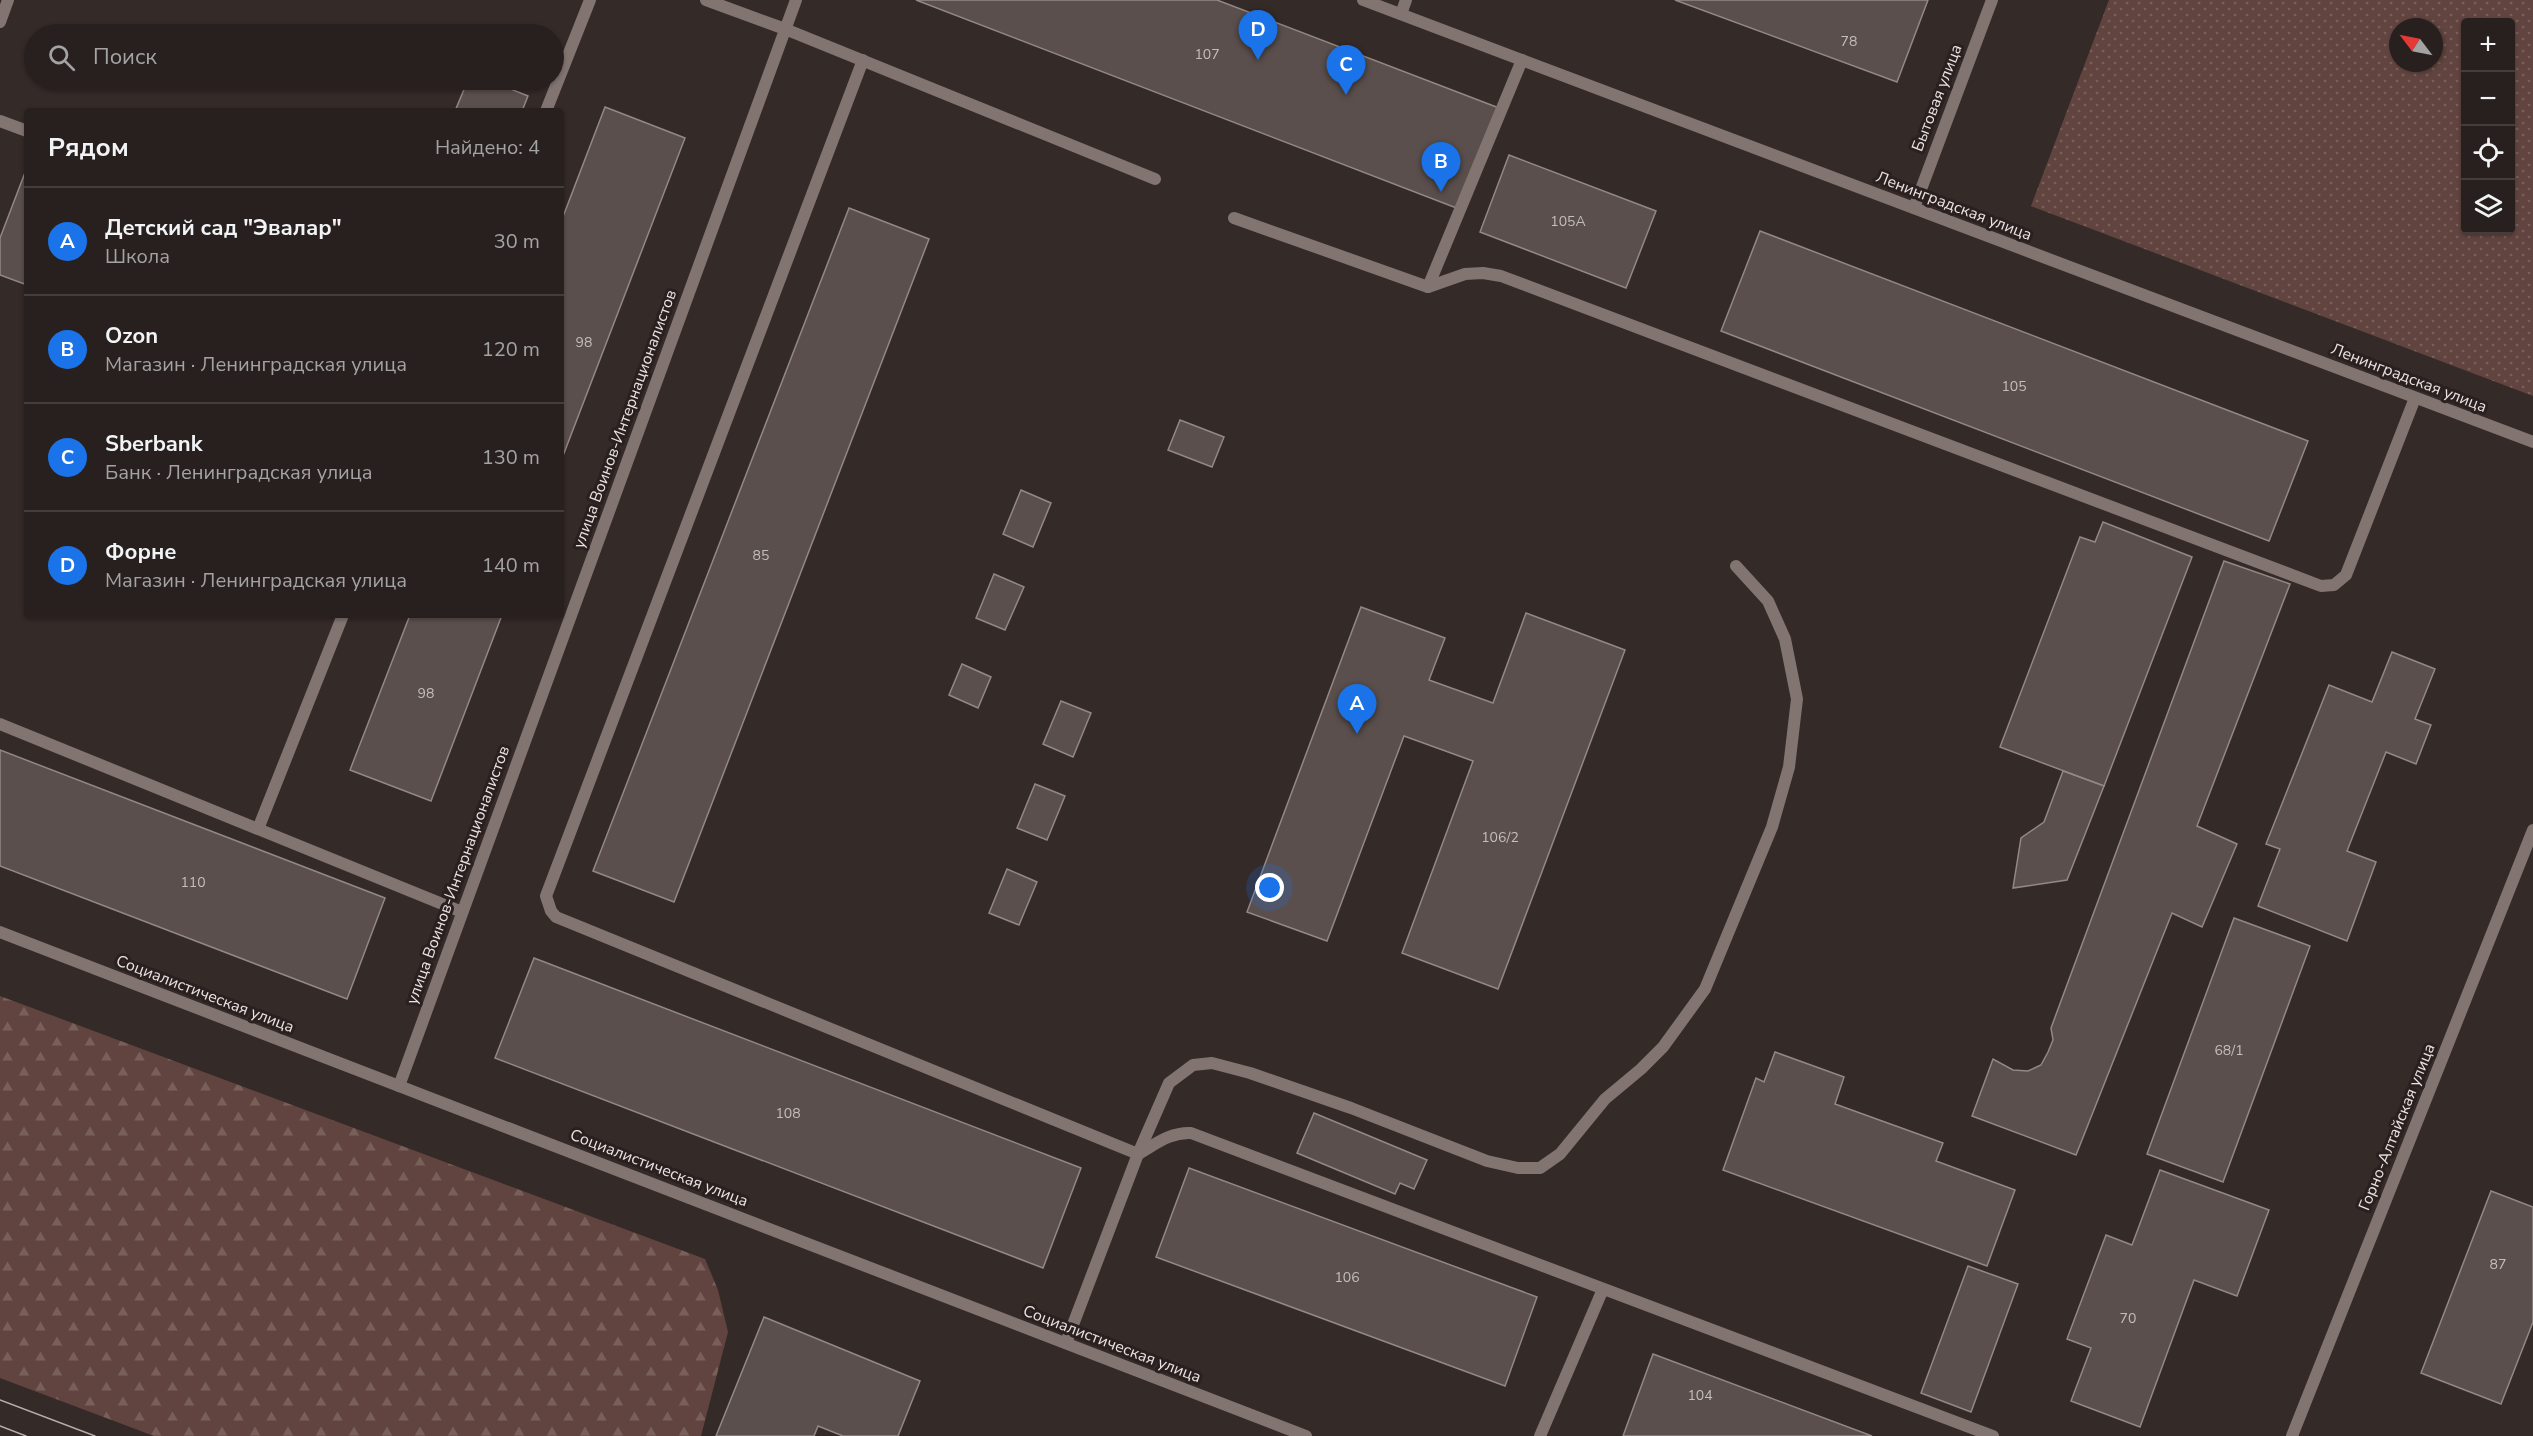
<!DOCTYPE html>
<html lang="ru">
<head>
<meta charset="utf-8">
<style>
  :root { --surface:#27201e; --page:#332d2b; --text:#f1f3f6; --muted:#a4a3a4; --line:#433e3c; --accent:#1a73e8 }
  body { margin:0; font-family:"Nunito Sans",sans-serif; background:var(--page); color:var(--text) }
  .controls { position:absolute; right:18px; top:18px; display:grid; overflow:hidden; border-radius:6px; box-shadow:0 2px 4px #0004 }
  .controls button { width:54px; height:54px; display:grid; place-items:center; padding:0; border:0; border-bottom:2px solid var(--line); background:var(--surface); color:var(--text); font:30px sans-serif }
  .compass { position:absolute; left:2389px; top:18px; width:54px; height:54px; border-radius:50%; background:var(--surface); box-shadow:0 2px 4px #0004; rotate:302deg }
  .you { position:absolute; left:1270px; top:888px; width:21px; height:21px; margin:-15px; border:4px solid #fff; border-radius:50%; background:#1a73e8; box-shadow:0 0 0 9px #1a73e833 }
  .badge { display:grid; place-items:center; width:39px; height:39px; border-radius:50%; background:var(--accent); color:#fff; font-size:20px; font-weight:700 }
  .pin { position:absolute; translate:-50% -50px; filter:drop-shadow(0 2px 3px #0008) }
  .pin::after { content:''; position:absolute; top:32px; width:21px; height:18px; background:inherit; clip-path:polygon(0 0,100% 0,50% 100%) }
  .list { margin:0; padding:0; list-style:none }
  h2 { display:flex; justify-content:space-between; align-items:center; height:78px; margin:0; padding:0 24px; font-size:26px }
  h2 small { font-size:20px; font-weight:400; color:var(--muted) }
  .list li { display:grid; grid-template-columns:39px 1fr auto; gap:18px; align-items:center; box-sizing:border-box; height:108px; padding:0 24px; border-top:2px solid var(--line) }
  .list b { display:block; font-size:22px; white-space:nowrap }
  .list p { margin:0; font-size:20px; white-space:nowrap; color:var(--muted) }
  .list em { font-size:20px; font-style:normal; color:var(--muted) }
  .icon { flex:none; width:33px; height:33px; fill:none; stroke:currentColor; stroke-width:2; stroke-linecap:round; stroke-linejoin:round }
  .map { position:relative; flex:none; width:2533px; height:1436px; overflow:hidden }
  .search { position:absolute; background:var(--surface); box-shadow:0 2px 4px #0004; left:24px; top:24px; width:540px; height:66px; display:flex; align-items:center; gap:15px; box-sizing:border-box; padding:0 21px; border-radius:33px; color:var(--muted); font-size:22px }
  .panel { position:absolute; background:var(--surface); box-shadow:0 2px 4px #0004; left:24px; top:108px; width:540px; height:510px; border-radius:6px }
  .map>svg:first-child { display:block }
</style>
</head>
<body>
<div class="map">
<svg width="2533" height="1436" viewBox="0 0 2533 1436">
  <defs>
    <pattern id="grass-dots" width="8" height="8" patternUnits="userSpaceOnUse" patternTransform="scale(1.5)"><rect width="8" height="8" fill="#61443f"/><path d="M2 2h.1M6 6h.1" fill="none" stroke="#785f5a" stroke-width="1.8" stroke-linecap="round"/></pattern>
    <pattern id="forest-firs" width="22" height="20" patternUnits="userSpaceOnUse" patternTransform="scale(1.5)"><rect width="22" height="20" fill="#61443f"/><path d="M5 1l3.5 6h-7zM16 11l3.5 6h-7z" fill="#785f5a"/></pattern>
  </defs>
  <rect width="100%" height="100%" fill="#342a28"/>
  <path fill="url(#grass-dots)" fill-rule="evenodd" d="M2109,0H2533V396L2031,206ZM2466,22H2510V230H2466ZM2398,27H2434V63H2398Z"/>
  <polygon fill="url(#forest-firs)" points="0,996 705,1259 718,1290 728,1332 701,1436 154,1436 0,1378"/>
  <g fill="#5a4f4d" stroke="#948886" stroke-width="1.5">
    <polygon points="916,0 1217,0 1499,108 1459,209"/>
    <polygon points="1675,0 1928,0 1897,82"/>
    <polygon points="468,80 488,80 528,96 522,111 455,111"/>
    <polygon points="605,107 685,138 561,461 561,222"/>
    <polygon points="1509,155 1656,211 1626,288 1480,232"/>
    <polygon points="26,170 27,170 27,285 0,275 0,238"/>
    <polygon points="849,208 929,239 674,902 593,871"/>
    <polygon points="1760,231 2308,441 2269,541 1721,331"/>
    <polygon points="1180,420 1224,437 1212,467 1168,450"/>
    <polygon points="1021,490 1051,503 1033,547 1003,534"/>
    <polygon points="2103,522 2192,557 2104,786 2000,747 2080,537 2095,542"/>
    <polygon points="2224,561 2290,584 2197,826 2237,844 2202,927 2172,913 2076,1155 1972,1116 1993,1059 2013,1070 2028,1071 2041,1065 2048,1052 2053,1040 2051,1028"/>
    <polygon points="994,574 1024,587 1005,630 976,618"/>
    <polygon points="1361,607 1445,638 1429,680 1493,703 1526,613 1625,650 1498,989 1402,953 1473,761 1404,736 1327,941 1247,912"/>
    <polygon points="410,615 502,615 431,801 350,770"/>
    <polygon points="2392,652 2435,669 2415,719 2431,725 2416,764 2386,752 2347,851 2376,862 2347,941 2258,906 2280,849 2266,844 2329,685 2372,702"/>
    <polygon points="962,664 991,677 978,708 949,695"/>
    <polygon points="1061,701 1091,713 1073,757 1043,744"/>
    <polygon points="0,750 385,898 347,999 0,866"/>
    <polygon points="2063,771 2104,786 2067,880 2013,888 2021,838 2044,822"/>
    <polygon points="1035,784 1065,796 1047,840 1017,828"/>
    <polygon points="1007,869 1037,882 1019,925 989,913"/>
    <polygon points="2234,918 2310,946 2223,1182 2147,1154"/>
    <polygon points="534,958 1081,1168 1043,1268 495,1058"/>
    <polygon points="1775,1052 1844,1077 1835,1104 1943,1143 1936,1161 2015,1190 1987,1266 1723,1170 1756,1078 1764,1082"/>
    <polygon points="1314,1113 1427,1160 1414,1189 1400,1183 1395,1194 1297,1153"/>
    <polygon points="1189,1168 1537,1297 1505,1386 1156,1257"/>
    <polygon points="2160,1170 2269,1210 2237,1296 2194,1280 2140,1427 2071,1401 2091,1348 2067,1339 2106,1235 2132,1245"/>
    <polygon points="2491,1191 2533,1207 2533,1322 2501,1404 2421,1373"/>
    <polygon points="1968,1266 2018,1284 1971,1412 1921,1393"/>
    <polygon points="764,1317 920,1381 898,1436 843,1436 818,1426 814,1436 716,1436"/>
    <polygon points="1653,1354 1872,1436 1623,1436"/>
  </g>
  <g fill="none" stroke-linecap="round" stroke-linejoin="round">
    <g stroke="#827471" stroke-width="12">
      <polyline points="706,0 785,29 1155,179"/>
      <polyline points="1401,14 1406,0"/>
      <polyline points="863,60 546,896 551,911 556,917 1138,1154 1066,1343"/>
      <polyline points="546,111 590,0"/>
      <polyline points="0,121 27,131"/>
      <polyline points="1234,218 1428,287 1465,274 1483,273 1501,276 2321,586 2334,585 2346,575 2415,398"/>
      <polyline points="1428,287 1522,60"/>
      <polyline points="0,724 462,912"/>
      <polyline points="258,829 343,615"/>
      <polyline points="1138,1154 1169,1083 1193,1065 1212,1063 1250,1073 1351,1108 1487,1161 1518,1168 1540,1168 1560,1154 1605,1099 1641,1069 1663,1047 1705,989 1772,827 1789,767 1797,699 1785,639 1768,601 1736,566"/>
      <path d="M1138,1154C1156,1144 1170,1132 1191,1133L1993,1436"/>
      <polyline points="1540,1436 1603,1289"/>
    </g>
    <g stroke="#827471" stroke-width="12">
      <polyline points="1363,0 2533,442"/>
      <polyline points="0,22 8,0"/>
      <polyline points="1914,208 1992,0"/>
      <polyline points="399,1086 796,0"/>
      <polyline points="2292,1436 2533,830"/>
    </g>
    <polyline stroke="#827471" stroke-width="12" points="0,932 1306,1436"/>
    <g stroke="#b6aead" stroke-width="1.5">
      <polyline points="0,1400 95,1436"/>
      <polyline points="0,1426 26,1436"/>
    </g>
  </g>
  <g text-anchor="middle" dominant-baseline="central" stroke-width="6" stroke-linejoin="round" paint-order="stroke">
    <g font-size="14" fill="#c5bebd">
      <text x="1849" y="41">78</text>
      <text x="1207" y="54">107</text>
      <text x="1568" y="221">105А</text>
      <text x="584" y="342">98</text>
      <text x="2014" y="386">105</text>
      <text x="761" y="555">85</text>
      <text x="426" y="693">98</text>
      <text x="1500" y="837">106/2</text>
      <text x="193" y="882">110</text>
      <text x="2229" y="1050">68/1</text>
      <text x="788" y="1113">108</text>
      <text x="2498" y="1264">87</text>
      <text x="1347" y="1277">106</text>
      <text x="2128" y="1318">70</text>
      <text x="1700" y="1395">104</text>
    </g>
    <g font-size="16" fill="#e9e3e2" stroke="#2a201f">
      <text transform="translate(1937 98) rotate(-69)">Бытовая улица</text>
      <text transform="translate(1954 206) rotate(21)">Ленинградская улица</text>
      <text transform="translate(2409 378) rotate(21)">Ленинградская улица</text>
      <text transform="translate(625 419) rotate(-70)">улица Воинов-Интернационалистов</text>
      <text transform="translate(458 875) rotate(-70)">улица Воинов-Интернационалистов</text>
      <text transform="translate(205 994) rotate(21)">Социалистическая улица</text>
      <text transform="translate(2397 1127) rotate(-68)">Горно-Алтайская улица</text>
      <text transform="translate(659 1168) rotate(21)">Социалистическая улица</text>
      <text transform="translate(1112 1344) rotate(21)">Социалистическая улица</text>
    </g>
  </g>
</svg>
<div class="controls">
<button>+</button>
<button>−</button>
<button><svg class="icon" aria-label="locate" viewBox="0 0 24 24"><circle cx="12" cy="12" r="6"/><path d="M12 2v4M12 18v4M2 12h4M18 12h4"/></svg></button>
<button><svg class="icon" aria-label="layers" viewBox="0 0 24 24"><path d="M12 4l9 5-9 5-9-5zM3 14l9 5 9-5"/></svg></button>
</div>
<svg class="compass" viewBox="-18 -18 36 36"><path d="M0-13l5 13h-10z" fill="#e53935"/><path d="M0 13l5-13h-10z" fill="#a4a3a4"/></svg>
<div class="you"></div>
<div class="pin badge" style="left:1357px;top:734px">A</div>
<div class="pin badge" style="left:1441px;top:192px">B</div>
<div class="pin badge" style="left:1346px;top:95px">C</div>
<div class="pin badge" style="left:1258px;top:60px">D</div>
<div class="search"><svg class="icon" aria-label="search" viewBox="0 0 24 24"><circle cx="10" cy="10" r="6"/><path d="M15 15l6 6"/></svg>Поиск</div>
<section class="panel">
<h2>Рядом<small>Найдено: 4</small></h2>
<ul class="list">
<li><span class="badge">A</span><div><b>Детский сад &quot;Эвалар&quot;</b><p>Школа</p></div><em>30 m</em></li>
<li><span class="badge">B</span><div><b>Ozon</b><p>Магазин · Ленинградская улица</p></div><em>120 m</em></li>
<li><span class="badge">C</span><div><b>Sberbank</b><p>Банк · Ленинградская улица</p></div><em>130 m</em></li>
<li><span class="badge">D</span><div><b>Форне</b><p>Магазин · Ленинградская улица</p></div><em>140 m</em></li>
</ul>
</section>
</div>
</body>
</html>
